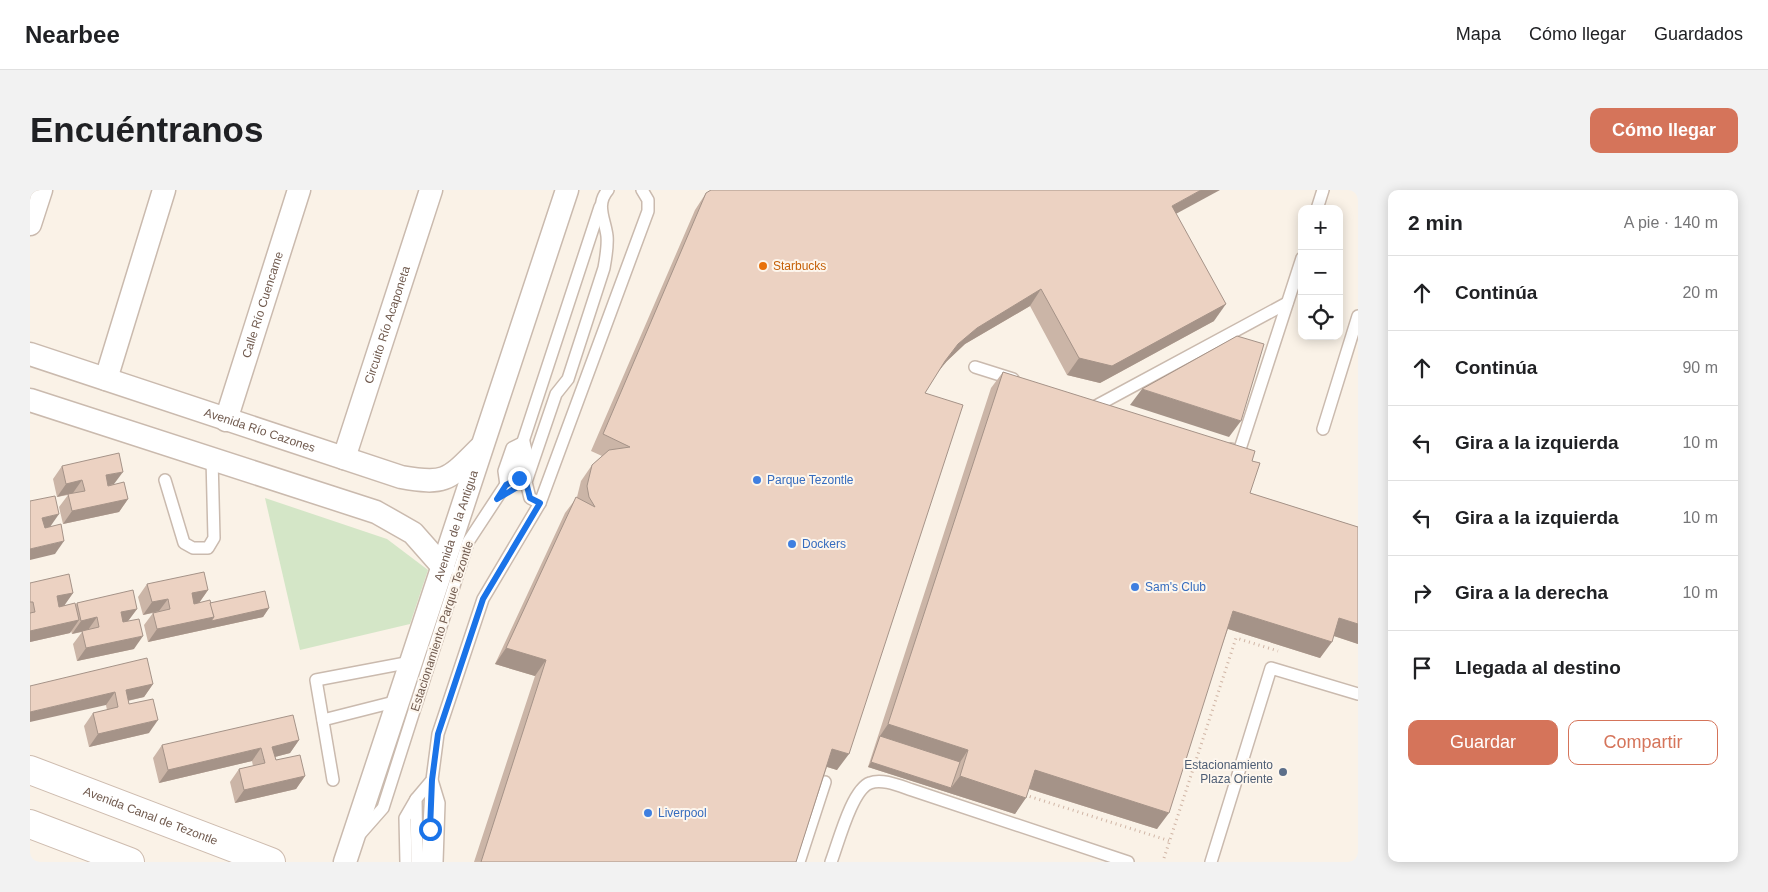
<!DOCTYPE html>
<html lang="es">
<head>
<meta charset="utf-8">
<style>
  :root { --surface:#fff; --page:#f2f2f2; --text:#202124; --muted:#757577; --line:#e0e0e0; --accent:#d5745a }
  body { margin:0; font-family:Arial,sans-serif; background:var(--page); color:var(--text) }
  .controls { position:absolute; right:15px; top:15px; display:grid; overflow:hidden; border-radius:10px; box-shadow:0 2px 12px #0003 }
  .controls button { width:45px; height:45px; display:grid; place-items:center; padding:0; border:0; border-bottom:1px solid var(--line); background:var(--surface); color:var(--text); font:25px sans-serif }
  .stop { position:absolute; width:15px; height:15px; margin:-11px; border:4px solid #1a73e8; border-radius:50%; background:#fff }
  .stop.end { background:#1a73e8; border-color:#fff; box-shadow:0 1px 5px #0008 }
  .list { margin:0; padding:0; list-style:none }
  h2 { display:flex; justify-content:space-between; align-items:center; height:65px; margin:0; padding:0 20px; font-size:21px }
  h2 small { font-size:16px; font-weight:400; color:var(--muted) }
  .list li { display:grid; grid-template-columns:32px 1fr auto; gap:15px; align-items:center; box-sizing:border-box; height:75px; padding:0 20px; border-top:1px solid var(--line) }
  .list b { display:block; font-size:19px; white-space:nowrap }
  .list em { font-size:16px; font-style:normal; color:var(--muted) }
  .actions { display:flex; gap:10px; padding:15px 20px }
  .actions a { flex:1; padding:11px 0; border:1px solid var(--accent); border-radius:10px; text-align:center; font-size:18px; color:var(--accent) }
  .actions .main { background:var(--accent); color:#fff }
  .icon { flex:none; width:28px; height:28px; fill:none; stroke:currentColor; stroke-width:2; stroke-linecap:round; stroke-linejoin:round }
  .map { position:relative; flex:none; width:1328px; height:672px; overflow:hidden; border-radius:10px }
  header { display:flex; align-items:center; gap:30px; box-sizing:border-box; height:70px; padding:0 25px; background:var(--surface); border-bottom:1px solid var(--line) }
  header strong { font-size:24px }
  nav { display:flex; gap:28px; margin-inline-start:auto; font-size:18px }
  .intro { display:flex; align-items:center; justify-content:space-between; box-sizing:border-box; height:120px; padding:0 30px }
  h1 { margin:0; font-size:35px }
  .button { padding:12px 22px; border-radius:10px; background:var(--accent); color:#fff; font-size:18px; font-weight:700 }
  main { display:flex; gap:30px; padding:0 30px }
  aside { flex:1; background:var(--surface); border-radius:10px; box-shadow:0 2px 12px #0003 }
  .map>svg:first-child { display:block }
</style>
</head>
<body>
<header>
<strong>Nearbee</strong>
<nav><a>Mapa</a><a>Cómo llegar</a><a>Guardados</a></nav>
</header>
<div class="intro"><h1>Encuéntranos</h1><a class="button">Cómo llegar</a></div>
<main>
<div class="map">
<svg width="1328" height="672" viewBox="0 0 1328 672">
  <rect width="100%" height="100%" fill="#faf2e7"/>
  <polygon fill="#d4e6c7" points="235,308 357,349 398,380 380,434 270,460"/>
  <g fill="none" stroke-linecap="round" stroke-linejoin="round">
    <g stroke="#cabaae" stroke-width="14">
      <g id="service">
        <polyline points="1287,19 1293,0"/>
        <polyline points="945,177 983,189"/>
        <polyline points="1066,216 1257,113"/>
        <polyline points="1293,239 1328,126"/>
        <polygon points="494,252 497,265 489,287 476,295 474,281 482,258"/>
        <polyline points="1201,259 1209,262 1272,68"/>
        <polyline points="135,290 154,353 163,358 178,358 184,348 182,268"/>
        <path d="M510,313L500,308L496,292L526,204L538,189L574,78C576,67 578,56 577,46C575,29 565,15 578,0"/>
        <polyline points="293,530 368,511"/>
        <polyline points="303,590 286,490 381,472"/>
        <polyline points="402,590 409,613 407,672"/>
        <polyline points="331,643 353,618 438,352 482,285 570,17"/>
        <polyline points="376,672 375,628 386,609"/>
        <polyline points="387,672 386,609 402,590 408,544 453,409 510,313 618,21 618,10 612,0"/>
        <polyline points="397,672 401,599"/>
        <polyline points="769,672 795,592"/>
        <path d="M801,672C808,654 822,599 840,593C852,588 870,596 882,600L1098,672"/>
        <polyline points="1181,672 1241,478 1328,504"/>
      </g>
    </g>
    <g stroke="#cabaae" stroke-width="25">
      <g id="minor">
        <polyline points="0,34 11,0"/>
        <path id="s1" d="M0,164L371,287C416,295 418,290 449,259"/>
        <polyline points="76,189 134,0"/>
        <polyline points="0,210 346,322 383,343 413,377"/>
        <path id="s2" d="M196,230L269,0"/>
        <path id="s3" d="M314,268L401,0"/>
        <path id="s4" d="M315,672L537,0"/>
      </g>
    </g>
    <g stroke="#cebcaf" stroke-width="30">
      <g id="secondary">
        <path id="s5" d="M0,580L241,672"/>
        <polyline points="0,634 100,672"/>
      </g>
    </g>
    <g stroke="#d0b5a5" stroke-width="3" stroke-dasharray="1 4" stroke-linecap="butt">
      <polyline points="995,605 1140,651"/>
      <polyline points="1134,668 1206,448 1248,461"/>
    </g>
    <use href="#service" stroke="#fff" stroke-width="11"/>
    <use href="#minor" stroke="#fff" stroke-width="22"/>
    <use href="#secondary" stroke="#fff" stroke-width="28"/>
  </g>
  <g fill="#cbb5a7">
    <polygon points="676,3 1146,24 1184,131 1070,193 1037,185 1000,116 935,154 917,171 909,180 895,203 807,580 797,577 766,672 444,672 505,486 465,474 535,323 547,307 551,291 562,275 572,266 561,261 665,20"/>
    <polygon points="973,182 1222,271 1220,303 1328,337 1328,454 1304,446 1290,468 1198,439 1127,639 999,599 985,624 838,577 961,198"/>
    <polygon points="32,276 84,294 98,309 89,322 33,334 29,317 38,305 27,307 23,289"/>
    <polygon points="0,393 43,403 34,415 45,415 47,413 107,419 98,431 104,459 47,471 43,454 52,442 42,444 41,441 40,443 0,452"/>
    <polygon points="117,394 178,400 169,413 239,418 233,427 118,452 114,435 123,423 113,425 108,407"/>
    <polygon points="123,494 114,507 98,511 99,514 119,543 59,557 54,536 63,523 77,520 76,515 0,496"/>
    <polygon points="269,550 260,563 245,567 246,570 275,586 266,599 205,613 200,592 209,579 223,576 222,571 129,593 123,568 132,555"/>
  </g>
  <g fill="#a59388">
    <polygon points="1171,0 1190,0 1131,32 1142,16"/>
    <polygon points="1011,99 1000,116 935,154 917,171 903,188 928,154 947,138"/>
    <polygon points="1196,114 1184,131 1070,193 1037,185 1049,168"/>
    <polygon points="1112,199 1211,231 1199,247 1100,215"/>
    <polygon points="93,282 84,294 67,298 76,285"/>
    <polygon points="52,290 43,303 27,307 36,294"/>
    <polygon points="98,309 89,322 33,334 42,321"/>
    <polygon points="29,324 20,337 3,341 12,328"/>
    <polygon points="34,351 25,364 0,370 0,359"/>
    <polygon points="178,400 169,413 153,416 162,403"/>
    <polygon points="43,403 34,416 18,419 27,406"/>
    <polygon points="138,409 129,421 113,425 122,412"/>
    <polygon points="239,418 233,427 118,452 127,439 184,427"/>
    <polygon points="107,419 98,431 82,435 91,422"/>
    <polygon points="1203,421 1302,452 1290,468 1192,437"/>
    <polygon points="67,427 58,440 42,444 51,431"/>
    <polygon points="1309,428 1328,434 1328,454 1298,444"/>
    <polygon points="49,430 40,443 0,452 0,441"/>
    <polygon points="113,446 104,459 47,471 56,458"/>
    <polygon points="476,458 516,470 505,486 465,474"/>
    <polygon points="123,494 114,507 87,513 96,500"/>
    <polygon points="85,502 76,515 0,532 0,522"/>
    <polygon points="128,530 119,543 59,557 68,544"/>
    <polygon points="858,534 938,560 927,577 850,546"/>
    <polygon points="269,550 260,563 233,570 242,557"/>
    <polygon points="231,558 222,571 129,593 138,580"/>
    <polygon points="802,559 819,564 807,580 791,575"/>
    <polygon points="841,572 921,598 930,586 996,608 985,624 838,577"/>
    <polygon points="1005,580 1139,623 1127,639 993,597"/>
    <polygon points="275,586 266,599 205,613 214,600"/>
  </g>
  <g fill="#ecd2c2" stroke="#a59388">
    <polygon points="681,0 1171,0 1142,16 1196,114 1082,176 1049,168 1011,99 947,138 928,154 915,171 895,203 933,215 819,564 802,559 766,672 451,672 516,470 476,458 546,307 565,317 559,307 557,296 562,275 579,260 600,257 573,244 676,3"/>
    <polygon points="1207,146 1234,154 1211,231 1112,199"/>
    <polygon points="973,182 1225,261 1222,271 1230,273 1220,303 1328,337 1328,434 1309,428 1302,452 1203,421 1139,623 1005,580 996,608 930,586 938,560 858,534"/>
    <polygon points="89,263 93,282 76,285 78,296 94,292 98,309 42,321 38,304 55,301 52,290 36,294 32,276"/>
    <polygon points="25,306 29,324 12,328 15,338 31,334 34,351 0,359 0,311"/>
    <polygon points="174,382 178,400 162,403 164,414 180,410 184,427 127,439 123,423 140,419 138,409 122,412 117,394"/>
    <polygon points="39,384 43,403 27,406 29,417 45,413 49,430 0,441 0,423 5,422 3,412 0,412 0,393"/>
    <polygon points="103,400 107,419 91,422 93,432 109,429 113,446 56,458 52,441 69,437 67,427 51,431 47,413"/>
    <polygon points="235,401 239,418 181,431 184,427 180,413"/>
    <polygon points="117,468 123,494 96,500 99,514 123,509 128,530 68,544 63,523 88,517 85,502 0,522 0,496"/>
    <polygon points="263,525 269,550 242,557 246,570 270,565 275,586 214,600 209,579 235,573 231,558 138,580 132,555"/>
    <polygon points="850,546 930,572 921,598 841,572"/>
  </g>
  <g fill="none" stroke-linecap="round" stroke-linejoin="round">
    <polyline stroke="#1a73e8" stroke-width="6" points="400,639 402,590 408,544 453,409 510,313 500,308 496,292 467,309 476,295 489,288"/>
  </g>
  <circle fill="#e8710a" stroke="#fdf6ed" stroke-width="2" cx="733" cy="76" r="5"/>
  <g fill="#3f7fe0" stroke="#fdf6ed" stroke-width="2">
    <circle cx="727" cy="290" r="5"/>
    <circle cx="762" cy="354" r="5"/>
    <circle cx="1105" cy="397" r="5"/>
    <circle cx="618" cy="623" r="5"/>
  </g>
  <circle fill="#5c6f8a" stroke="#fdf6ed" stroke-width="2" cx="1253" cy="582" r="5"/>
  <g text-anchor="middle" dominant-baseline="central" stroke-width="4" stroke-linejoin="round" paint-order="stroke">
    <g font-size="12" fill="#c56008" stroke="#fdf6ed" text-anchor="start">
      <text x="743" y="76">Starbucks</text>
    </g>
    <g font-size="12" fill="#705a4e" stroke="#fdf6ed">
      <text stroke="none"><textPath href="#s2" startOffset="121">Calle Río Cuencame</textPath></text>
      <text stroke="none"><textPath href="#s3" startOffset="140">Circuito Río Acaponeta</textPath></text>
      <text stroke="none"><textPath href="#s1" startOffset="242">Avenida Río Cazones</textPath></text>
      <text stroke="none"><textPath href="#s4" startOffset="354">Avenida de la Antigua</textPath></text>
      <text transform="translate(412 436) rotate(-72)">Estacionamiento Parque Tezontle</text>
      <text stroke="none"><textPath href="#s5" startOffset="129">Avenida Canal de Tezontle</textPath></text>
    </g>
    <g font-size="12" fill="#366cbe" stroke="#fdf6ed" text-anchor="start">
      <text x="737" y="290">Parque Tezontle</text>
      <text x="772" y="354">Dockers</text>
      <text x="1115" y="397">Sam's Club</text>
      <text x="628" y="623">Liverpool</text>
    </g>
    <g font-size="12" fill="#4e5e75" stroke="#fdf6ed" text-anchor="end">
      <text x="1243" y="575">Estacionamiento<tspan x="1243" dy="14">Plaza Oriente</tspan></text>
    </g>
  </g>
</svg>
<div class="controls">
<button>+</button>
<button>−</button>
<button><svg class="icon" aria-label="locate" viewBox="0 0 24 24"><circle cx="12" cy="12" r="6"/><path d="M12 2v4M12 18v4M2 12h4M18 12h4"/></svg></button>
</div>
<div class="stop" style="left:400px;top:639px"></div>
<div class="stop end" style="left:489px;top:288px"></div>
</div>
<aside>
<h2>2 min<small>A pie · 140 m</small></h2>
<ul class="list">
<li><svg class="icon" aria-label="ahead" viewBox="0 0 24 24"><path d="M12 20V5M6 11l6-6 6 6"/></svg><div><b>Continúa</b></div><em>20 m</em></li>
<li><svg class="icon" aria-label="ahead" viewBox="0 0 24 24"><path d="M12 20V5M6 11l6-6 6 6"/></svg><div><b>Continúa</b></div><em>90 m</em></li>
<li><svg class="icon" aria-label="left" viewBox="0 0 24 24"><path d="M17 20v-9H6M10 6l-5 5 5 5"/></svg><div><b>Gira a la izquierda</b></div><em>10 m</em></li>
<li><svg class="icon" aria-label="left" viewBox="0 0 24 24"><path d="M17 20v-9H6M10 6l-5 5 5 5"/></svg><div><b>Gira a la izquierda</b></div><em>10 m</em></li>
<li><svg class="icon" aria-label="right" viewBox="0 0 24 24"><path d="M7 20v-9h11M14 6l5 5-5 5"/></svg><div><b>Gira a la derecha</b></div><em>10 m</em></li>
<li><svg class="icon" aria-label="arrive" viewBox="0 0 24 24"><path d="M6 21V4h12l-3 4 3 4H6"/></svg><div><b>Llegada al destino</b></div></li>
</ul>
<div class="actions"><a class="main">Guardar</a><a>Compartir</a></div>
</aside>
</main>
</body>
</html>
